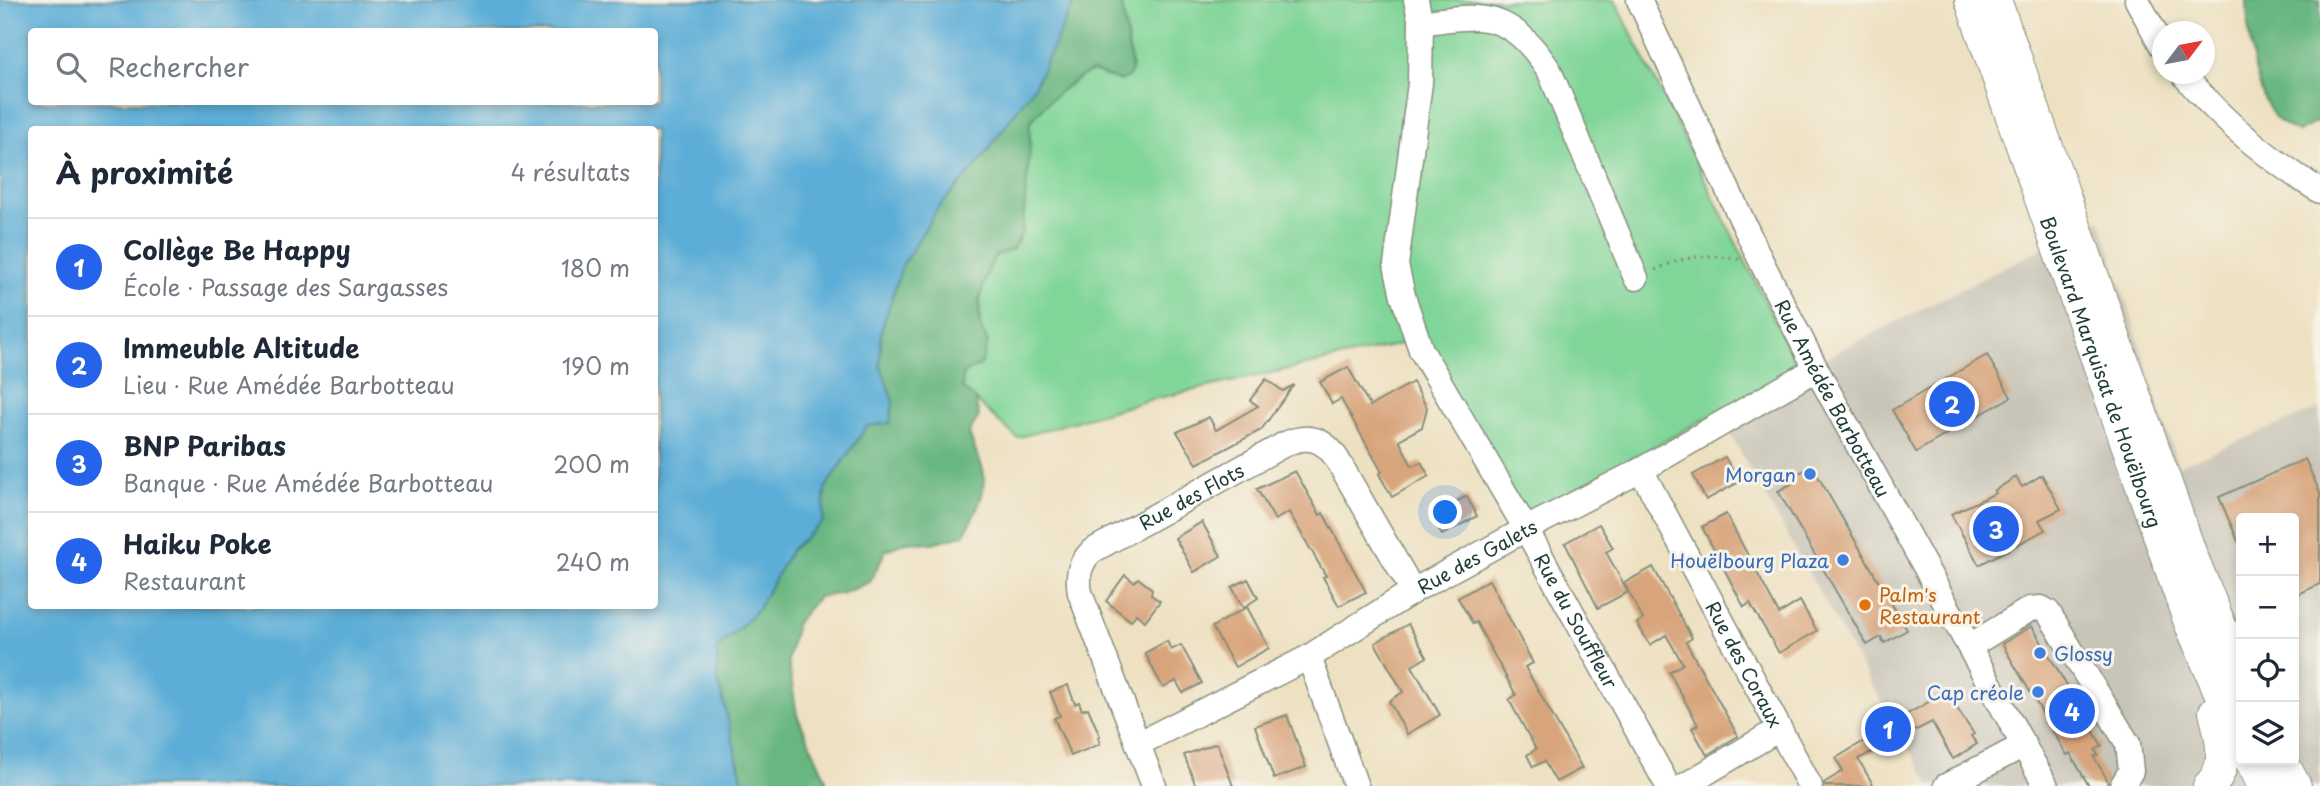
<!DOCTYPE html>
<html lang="fr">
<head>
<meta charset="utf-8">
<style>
  :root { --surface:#fff; --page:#f6f6f7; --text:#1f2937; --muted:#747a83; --line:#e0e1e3; --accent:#2563eb }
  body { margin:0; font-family:"Playpen Sans",sans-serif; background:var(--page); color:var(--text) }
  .controls { position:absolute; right:21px; bottom:21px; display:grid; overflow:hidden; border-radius:7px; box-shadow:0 4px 10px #0003 }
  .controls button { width:63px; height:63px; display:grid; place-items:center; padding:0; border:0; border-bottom:2px solid var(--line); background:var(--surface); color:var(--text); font:35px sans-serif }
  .compass { position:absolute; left:2152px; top:21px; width:63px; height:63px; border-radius:50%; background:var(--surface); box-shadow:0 4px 10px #0003; rotate:58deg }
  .you { position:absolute; left:1446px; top:513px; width:24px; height:24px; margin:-18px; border:5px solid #fff; border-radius:50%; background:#1a73e8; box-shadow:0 0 0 10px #1a73e833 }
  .badge { display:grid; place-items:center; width:46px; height:46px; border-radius:50%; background:var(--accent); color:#fff; font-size:23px; font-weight:700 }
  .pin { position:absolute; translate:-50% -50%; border:4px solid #fff; box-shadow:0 2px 7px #0006 }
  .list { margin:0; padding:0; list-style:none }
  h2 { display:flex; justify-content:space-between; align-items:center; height:91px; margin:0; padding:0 28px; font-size:30px }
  h2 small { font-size:23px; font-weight:400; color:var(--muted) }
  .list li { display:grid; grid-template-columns:46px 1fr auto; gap:21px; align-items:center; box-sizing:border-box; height:98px; padding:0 28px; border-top:2px solid var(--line) }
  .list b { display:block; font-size:26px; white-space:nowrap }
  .list p { margin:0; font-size:23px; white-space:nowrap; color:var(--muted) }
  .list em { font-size:23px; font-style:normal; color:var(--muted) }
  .icon { flex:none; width:38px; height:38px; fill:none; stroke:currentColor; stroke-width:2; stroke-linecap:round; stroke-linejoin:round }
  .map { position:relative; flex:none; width:2320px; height:786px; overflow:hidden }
  .search { position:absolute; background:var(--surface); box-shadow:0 4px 10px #0003; left:28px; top:28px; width:630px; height:77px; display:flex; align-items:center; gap:18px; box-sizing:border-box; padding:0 24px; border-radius:7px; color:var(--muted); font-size:26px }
  .panel { position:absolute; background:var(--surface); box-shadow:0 4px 10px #0003; left:28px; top:126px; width:630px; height:483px; border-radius:7px }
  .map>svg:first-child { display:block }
</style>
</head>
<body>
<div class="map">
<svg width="2320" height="786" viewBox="0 0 2320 786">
  <rect width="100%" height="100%" fill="#f7f3e8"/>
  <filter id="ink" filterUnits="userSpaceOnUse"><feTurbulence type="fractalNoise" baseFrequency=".0143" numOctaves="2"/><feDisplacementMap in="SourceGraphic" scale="14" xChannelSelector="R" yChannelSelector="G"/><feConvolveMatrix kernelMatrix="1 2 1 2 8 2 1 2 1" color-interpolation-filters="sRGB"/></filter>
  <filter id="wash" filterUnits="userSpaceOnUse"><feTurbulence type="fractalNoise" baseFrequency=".00686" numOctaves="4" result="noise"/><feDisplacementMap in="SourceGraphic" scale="28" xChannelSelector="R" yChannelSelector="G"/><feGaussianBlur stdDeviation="1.57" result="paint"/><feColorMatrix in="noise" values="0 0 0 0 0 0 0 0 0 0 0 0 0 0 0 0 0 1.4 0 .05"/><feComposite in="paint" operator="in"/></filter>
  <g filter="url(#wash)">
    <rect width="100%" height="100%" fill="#eee1c2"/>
    <path fill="#c9c4b8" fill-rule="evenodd" d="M2100,219L2178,466L2320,408V786H1931L1871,684L1718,412ZM2241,518H2294V760H2241Z"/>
    <path fill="#80d599" stroke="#508966" stroke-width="2" d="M1121,0H1615L1800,371L1718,412L1529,515L1406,343L1149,400L1017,438L962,388L963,374L981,364C980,338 974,272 997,255C1002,252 1008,251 1013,249L1028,173L1030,122L1054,94L1071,81L1092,71L1120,81L1132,69Z"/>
    <g fill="#68b681" stroke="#447a5a" stroke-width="2">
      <path d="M1075,0H1121L1132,69L1129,77L1120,81L1092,71C1064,85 1050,99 1030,122V148L1022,233L1013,249L995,256L988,271L979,301L980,326L988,342L981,364L963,374L962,388L975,399L979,416L969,432C972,446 979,456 983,470C989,491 973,516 964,535L932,543L906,542L886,550L870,582L844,593L818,597L796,623L788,660L797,715L826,779V786H744L718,680L717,648L737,631L759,607L791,550L823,522L825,488L867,426L893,401L880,365L881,331L902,266L937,209L977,165L1035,85Z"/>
      <path d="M2247,0H2320V120L2298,132C2292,129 2284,126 2279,121C2255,100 2247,30 2247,0Z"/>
    </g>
    <path fill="#5cadd7" stroke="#3e7586" stroke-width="2" fill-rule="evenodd" d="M0,0H1075L1035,85L977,165L937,209L902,266L881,331L880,365L893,401L890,423L867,426L825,488L823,522L791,550L759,607L737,631L717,648L718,680L744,786H0ZM32,32H654V102H32ZM32,130H654V606H32Z"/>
    <g id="blocks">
      <g fill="#d8a47b">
        <polygon points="1987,355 2011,397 1916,452 1892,410"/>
        <polygon points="1348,367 1370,406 1413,382 1427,408 1422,427 1399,440 1412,466 1421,462 1429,476 1392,497 1379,474 1382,472 1341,399 1332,404 1320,382"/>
        <polygon points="1266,379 1283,391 1294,385 1261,430 1197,464 1177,432 1209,417 1216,430 1258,406 1250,400"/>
        <polygon points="1725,457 1739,482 1706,500 1693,475"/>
        <polygon points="2305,459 2320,493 2320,584 2294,596 2294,518 2241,518 2241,548 2219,497"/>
        <polygon points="1812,466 1907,630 1884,643 1881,637 1867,645 1778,491 1791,484 1788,479"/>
        <polygon points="1295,471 1320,515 1323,513 1366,592 1339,606 1323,577 1326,576 1289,512 1275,520 1257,489"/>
        <polygon points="2042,475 2061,509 2039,520 2045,530 1979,565 1951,514 1996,493 1994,491 2016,477 2022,487"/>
        <polygon points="1467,496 1477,516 1442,535 1431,516"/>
        <polygon points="1726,514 1779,614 1800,601 1817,631 1779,653 1750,603 1744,607 1702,527"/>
        <polygon points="1202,522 1221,556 1194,572 1175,538"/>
        <polygon points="1599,524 1613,548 1606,552 1628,592 1598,608 1565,543"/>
        <polygon points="1653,567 1692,638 1686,642 1738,736 1707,755 1692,728 1698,725 1669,672 1683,664 1666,635 1650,645 1637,623 1643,619 1624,583"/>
        <polygon points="1125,575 1134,582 1138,578 1152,589 1151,595 1160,601 1145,621 1136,614 1131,621 1106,601"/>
        <polygon points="1248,579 1258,598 1243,608 1232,587"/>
        <polygon points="1489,580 1533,663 1525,667 1582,768 1556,782 1544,761 1533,767 1527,755 1536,749 1509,700 1516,695 1476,622 1473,624 1458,598"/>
        <polygon points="1247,607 1269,648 1235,667 1212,627"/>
        <polygon points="1408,624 1427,657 1412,666 1440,715 1407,734 1389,701 1403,692 1375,643"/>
        <polygon points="2032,626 2102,746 2095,750 2098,755 2094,757 2108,781 2107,786 2089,786 2070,753 2067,755 2002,644"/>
        <polygon points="1167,641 1171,650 1181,645 1202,683 1183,693 1176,681 1163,688 1145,653"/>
        <polygon points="1068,685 1075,704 1079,702 1082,710 1088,708 1100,736 1098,737 1100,744 1071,756 1054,718 1060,716 1050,692"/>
        <polygon points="1946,692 1974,734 1971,736 1977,744 1953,759 1932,722 1858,759 1874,786 1825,786 1824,783 1843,771 1836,758 1869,738 1864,727 1899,710 1902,717"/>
        <polygon points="1287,715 1306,767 1274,779 1255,726"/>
        <polygon points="1217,743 1233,786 1196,786 1184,755"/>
      </g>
    </g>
  </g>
  <g filter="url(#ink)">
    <use href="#blocks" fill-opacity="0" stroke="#868f7b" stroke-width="2"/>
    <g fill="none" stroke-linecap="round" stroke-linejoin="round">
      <g stroke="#868f7b" stroke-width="27">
        <g id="minor">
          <path id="s1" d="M1416,0L1421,23L1420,83L1396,265L1403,296L1421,350L1526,529L1668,786"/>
          <path id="s2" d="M1639,0L1762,263L1816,369L2046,786"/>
          <polyline points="2137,0 2162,46"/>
          <path d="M1421,23C1485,13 1510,12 1549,70L1636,278"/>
          <path d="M2183,74C2222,121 2268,159 2320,191"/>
          <path id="s3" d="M1641,470L1810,786"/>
          <polyline points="1970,646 2030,609 2041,608 2048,612 2128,744 2131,771 2122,786"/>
          <polyline points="1309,657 1356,786"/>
          <path id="s4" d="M1138,744L1309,657L1413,591L1526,529L1641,470L1816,369"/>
          <path id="s5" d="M1154,786L1080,593C1077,575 1079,564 1092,551L1283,445C1306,434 1323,437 1337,459L1413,591"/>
          <polyline points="1684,786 1779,729"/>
          <polyline points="1946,786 2024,745"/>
        </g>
      </g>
      <g stroke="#868f7b" stroke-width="34">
        <g id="major">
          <path id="s6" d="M1971,0L2189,620L2241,741"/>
          <polyline points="1995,0 2191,555 2241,676"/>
          <polyline points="2251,760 2264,786"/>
          <polyline points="2281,760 2295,786"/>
          <path d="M2209,786C2230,767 2221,736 2215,712"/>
        </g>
      </g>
      <path stroke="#868f7b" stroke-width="3.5" stroke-dasharray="2 5" stroke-linecap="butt" d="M1655,270C1688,255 1703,254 1739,259"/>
      <use href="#minor" stroke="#fff" stroke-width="24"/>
      <use href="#major" stroke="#fff" stroke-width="32"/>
    </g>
  </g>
  <g fill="#3f7fe0" stroke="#f7f3e8" stroke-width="2.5">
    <circle cx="1810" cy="474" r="7"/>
    <circle cx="1843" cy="560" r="7"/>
    <circle cx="2040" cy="653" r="7"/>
    <circle cx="2038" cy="692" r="7"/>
  </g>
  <circle fill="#e8710a" stroke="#f7f3e8" stroke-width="2.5" cx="1865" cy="605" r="7"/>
  <g text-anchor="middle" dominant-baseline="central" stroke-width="6" stroke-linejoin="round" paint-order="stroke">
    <g font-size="19" fill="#1f3d34" stroke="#f7f3e8">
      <text stroke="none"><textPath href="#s6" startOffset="394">Boulevard Marquisat de Houëlbourg</textPath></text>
      <text stroke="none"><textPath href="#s2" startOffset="443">Rue Amédée Barbotteau</textPath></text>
      <text stroke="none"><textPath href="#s5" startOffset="366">Rue des Flots</textPath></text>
      <text stroke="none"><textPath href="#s4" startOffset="388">Rue des Galets</textPath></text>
      <text stroke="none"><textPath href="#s1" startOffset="668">Rue du Souffleur</textPath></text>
      <text stroke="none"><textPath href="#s3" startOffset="220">Rue des Coraux</textPath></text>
    </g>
    <g font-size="19" fill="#366cbe" stroke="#f7f3e8" text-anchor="end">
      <text x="1796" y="474">Morgan</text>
      <text x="1829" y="560">Houëlbourg Plaza</text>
      <text x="2054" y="653" text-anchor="start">Glossy</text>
      <text x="2024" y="692">Cap créole</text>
    </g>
    <g font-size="19" fill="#c56008" stroke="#f7f3e8" text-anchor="start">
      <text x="1879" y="594">Palm's<tspan x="1879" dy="22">Restaurant</tspan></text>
    </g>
  </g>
</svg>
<div class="controls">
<button>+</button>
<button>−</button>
<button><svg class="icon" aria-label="locate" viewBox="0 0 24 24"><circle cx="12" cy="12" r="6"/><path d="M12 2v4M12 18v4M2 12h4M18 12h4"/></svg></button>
<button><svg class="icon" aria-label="layers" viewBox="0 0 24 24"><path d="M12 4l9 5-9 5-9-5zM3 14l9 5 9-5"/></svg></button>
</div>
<svg class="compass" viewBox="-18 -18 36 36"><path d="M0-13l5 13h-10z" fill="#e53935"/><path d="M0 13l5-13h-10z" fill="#747a83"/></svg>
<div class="you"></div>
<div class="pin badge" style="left:1888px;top:729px">1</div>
<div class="pin badge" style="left:1952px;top:404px">2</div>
<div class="pin badge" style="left:1996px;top:529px">3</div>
<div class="pin badge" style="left:2072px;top:711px">4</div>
<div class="search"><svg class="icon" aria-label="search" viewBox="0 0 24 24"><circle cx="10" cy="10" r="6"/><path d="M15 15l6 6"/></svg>Rechercher</div>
<section class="panel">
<h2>À proximité<small>4 résultats</small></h2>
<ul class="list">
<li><span class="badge">1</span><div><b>Collège Be Happy</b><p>École · Passage des Sargasses</p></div><em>180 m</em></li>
<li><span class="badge">2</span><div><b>Immeuble Altitude</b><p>Lieu · Rue Amédée Barbotteau</p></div><em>190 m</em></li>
<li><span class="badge">3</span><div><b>BNP Paribas</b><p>Banque · Rue Amédée Barbotteau</p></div><em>200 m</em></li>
<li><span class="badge">4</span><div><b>Haiku Poke</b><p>Restaurant</p></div><em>240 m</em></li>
</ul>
</section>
</div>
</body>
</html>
